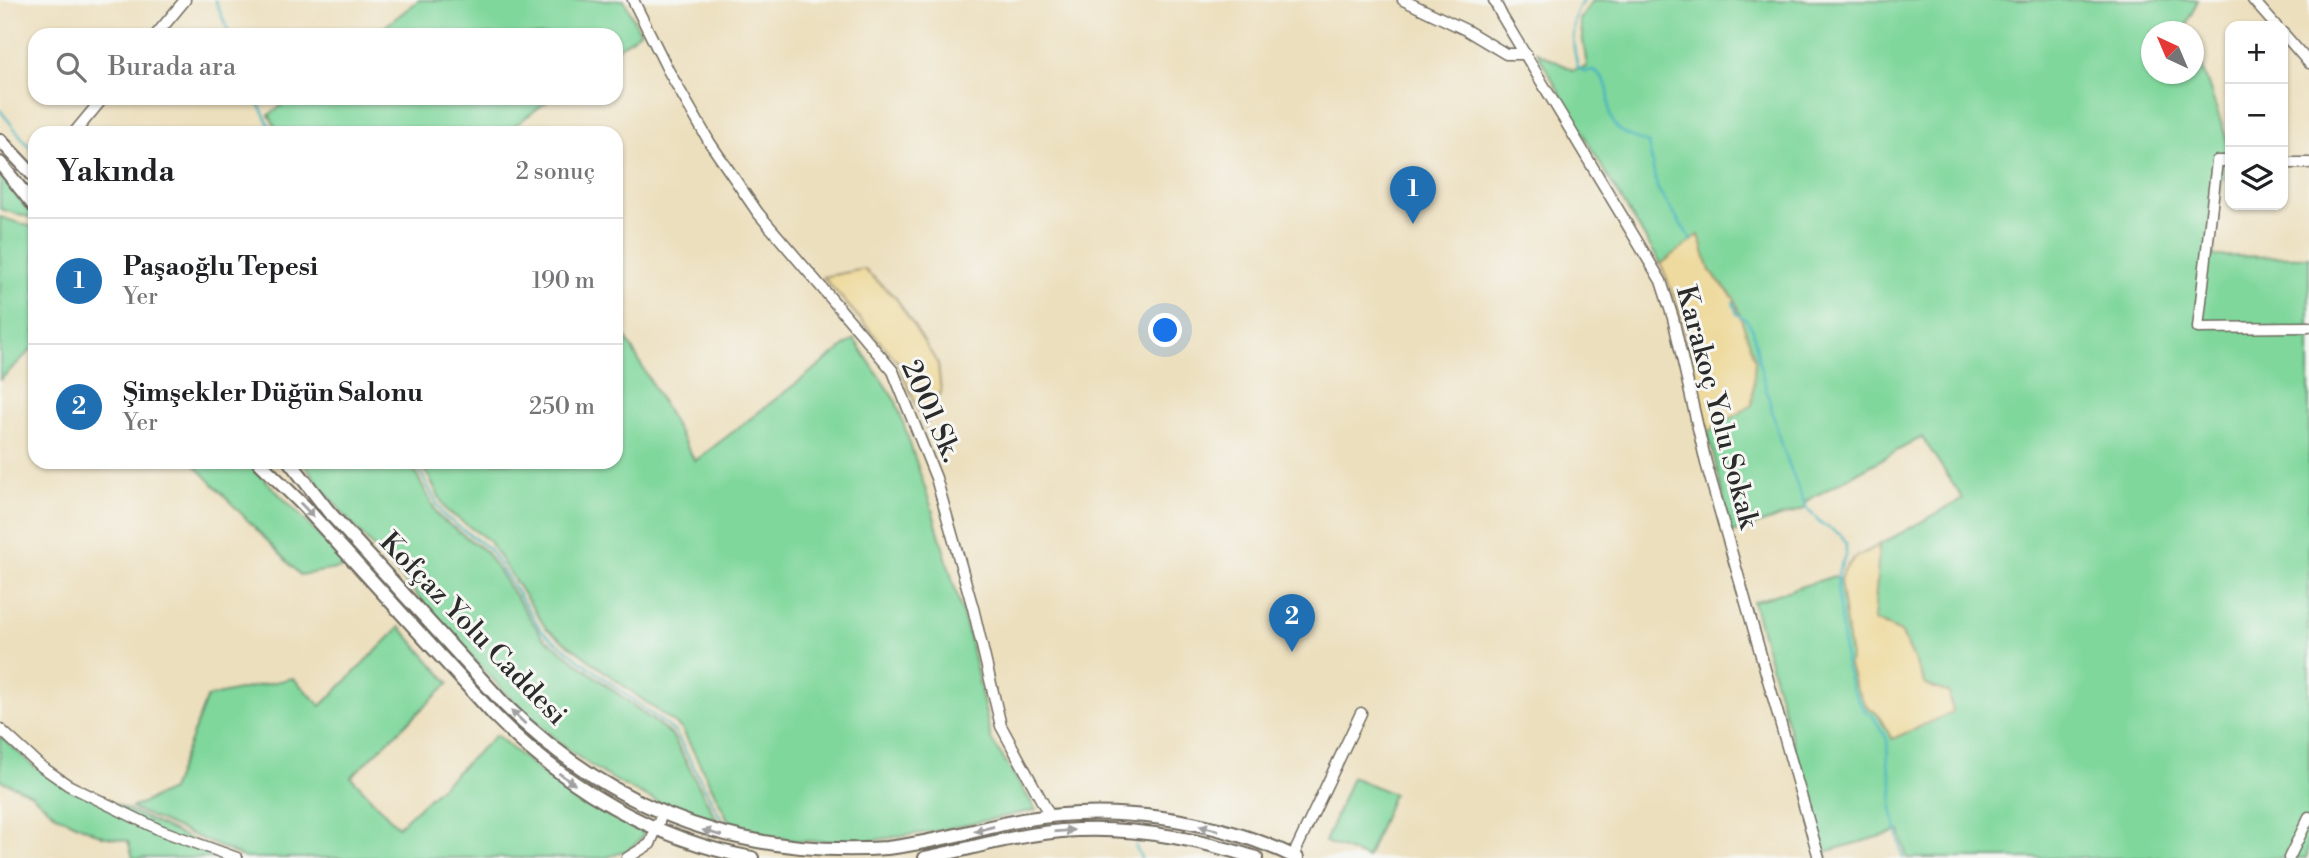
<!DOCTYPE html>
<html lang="tr">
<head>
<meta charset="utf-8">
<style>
  :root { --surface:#fff; --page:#f2f2f2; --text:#202124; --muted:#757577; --line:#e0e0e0; --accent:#1f6fb2 }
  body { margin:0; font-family:"Libre Bodoni",serif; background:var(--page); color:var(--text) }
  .controls { position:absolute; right:21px; top:21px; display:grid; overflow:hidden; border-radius:14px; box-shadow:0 2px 5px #0004 }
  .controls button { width:63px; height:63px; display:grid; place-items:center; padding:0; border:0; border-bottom:2px solid var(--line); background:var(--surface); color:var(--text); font:35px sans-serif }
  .compass { position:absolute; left:2141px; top:21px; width:63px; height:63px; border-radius:50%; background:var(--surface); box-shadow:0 2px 5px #0004; rotate:316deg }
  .you { position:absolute; left:1166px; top:331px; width:24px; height:24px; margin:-18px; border:5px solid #fff; border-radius:50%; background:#1a73e8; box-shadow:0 0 0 10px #1a73e833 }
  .badge { display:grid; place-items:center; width:46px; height:46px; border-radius:50%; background:var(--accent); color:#fff; font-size:23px; font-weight:700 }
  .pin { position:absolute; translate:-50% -58px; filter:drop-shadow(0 2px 4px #0008) }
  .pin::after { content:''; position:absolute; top:37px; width:24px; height:21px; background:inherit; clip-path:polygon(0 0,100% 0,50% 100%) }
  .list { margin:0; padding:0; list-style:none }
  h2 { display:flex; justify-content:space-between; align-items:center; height:91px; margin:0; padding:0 28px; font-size:30px }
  h2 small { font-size:23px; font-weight:400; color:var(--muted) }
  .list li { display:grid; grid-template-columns:46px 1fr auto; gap:21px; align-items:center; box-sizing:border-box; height:126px; padding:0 28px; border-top:2px solid var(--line) }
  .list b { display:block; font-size:26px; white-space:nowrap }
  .list p { margin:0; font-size:23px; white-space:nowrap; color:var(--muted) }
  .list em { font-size:23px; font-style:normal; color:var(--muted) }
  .icon { flex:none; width:38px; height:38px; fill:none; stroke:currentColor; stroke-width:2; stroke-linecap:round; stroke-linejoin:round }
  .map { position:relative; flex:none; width:2309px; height:858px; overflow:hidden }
  .search { position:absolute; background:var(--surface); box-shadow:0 2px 5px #0004; left:28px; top:28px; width:595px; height:77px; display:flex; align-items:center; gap:18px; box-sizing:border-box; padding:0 24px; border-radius:21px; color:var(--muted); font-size:26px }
  .panel { position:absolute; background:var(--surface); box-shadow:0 2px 5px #0004; left:28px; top:126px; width:595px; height:343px; border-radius:21px }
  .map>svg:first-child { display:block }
</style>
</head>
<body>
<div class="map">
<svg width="2309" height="858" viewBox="0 0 2309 858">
  <rect width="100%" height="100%" fill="#f6f6f2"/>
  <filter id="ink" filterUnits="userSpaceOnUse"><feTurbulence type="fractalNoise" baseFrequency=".0143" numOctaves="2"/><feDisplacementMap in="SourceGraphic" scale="14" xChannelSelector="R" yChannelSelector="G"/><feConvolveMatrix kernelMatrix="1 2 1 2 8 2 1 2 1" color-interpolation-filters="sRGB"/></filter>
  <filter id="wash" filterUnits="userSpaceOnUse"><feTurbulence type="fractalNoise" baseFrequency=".00686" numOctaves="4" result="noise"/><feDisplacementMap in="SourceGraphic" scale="28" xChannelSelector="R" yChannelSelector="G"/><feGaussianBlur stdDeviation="1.57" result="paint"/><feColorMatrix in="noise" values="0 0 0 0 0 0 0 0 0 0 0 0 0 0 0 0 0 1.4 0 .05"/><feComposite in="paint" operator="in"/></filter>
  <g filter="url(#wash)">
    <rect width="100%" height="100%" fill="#ecdfbd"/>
    <g fill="#7fd79b" stroke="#558163" stroke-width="2">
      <polygon points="419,0 624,0 640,32 616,50 616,35 374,35"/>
      <polygon points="1593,0 2198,0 2187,23 2189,31 2152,32 2152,74 2194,74 2194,43 2230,149 2230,178 2222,178 2213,256 2309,257 2309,835 2307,858 1907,858 1900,831 1824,852 1753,602 1834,576 1840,580 1850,655 1849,665 1868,708 1877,713 1892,739 1952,712 1949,693 1926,685 1901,632 1874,620 1879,545 1963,499 1922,437 1806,501 1804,509 1732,533 1708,432 1752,405 1734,298 1710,271 1699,236 1661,264 1602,167 1537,52 1573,70 1587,67 1580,20"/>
      <polygon points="291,98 552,98 510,129 512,133 279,133 269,115"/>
      <polygon points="0,175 35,218 35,219 0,209"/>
      <polygon points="0,217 35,228 35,346 0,380"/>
      <polygon points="616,320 695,461 854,339 896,402 931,506 970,640 991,739 1036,810 930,832 868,841 797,841 733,829 682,729 546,628 488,540 446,510 421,462 616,462"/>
      <polygon points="192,462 247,462 297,512 348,567 300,575"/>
      <path d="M303,462H410L439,517L486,552L542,636L672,735L720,826C668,808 618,787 573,753C517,711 471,655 424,603C382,557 339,513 303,462Z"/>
      <path d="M400,627L449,683L351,777L398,827L496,735L544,775L583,803L644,833C637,848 620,854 604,858H245L131,808L171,790L207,697L293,678L321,706Z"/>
      <polygon points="0,736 35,767 231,858 133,858 128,841 102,836 56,815 30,793 0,780"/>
      <polygon points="1352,777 1393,794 1367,858 1325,842"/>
    </g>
    <g fill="#eeda9e" stroke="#8c8264" stroke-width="2">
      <polygon points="1699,235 1710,271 1734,298 1755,359 1752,405 1708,432 1681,316 1661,264"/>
      <polygon points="864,269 896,298 938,364 941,392 925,427 898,362 823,277"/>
      <path d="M1879,545L1874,620L1901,632L1926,685L1949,693L1953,712L1892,739L1877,713L1868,708L1855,687L1849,665L1850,654L1840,580C1847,558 1861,555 1879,545Z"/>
    </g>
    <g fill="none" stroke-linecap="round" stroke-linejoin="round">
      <g stroke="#44b4bd" stroke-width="2.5">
        <polyline points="215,0 230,35"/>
        <path d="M1583,0C1569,21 1572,44 1578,68L1585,72L1593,70C1599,75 1605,79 1607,87C1612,102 1604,119 1622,132C1629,137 1640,140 1648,143L1657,188L1692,241"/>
        <polyline points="256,98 273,133"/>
        <polyline points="0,110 35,154"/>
        <polyline points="1733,302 1737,314 1747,320 1753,330 1759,362 1780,441 1802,498 1807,509 1822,524 1841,535 1846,544 1846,553 1838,574 1837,587 1846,666 1852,689 1866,712 1872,715 1887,739 1888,764 1893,786 1892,808 1903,858"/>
        <polyline points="415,462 443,515 489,549 542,631 675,732 723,822"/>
        <polyline points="1135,845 1141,858"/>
      </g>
    </g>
  </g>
  <g filter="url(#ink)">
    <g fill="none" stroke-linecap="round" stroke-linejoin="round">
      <g stroke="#6f6a5e" stroke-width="13">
        <g id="minor">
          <polyline points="633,0 668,70 710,143 758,213 893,371 936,478 973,608 1001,726 1050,816"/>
          <polyline points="1403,0 1466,30 1506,54 1526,54"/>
          <polyline points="1494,0 1502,16 1661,281 1673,318 1706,463 1819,858"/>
          <polyline points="2253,0 2276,26"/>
          <polyline points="2283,33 2309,63"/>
          <polyline points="156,35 185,0"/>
          <polyline points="74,133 103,98"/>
          <polyline points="2230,161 2217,161 2198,328 2309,327"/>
          <polyline points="2283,163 2309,163"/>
          <polyline points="0,729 38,764 68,785 160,830 237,858"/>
          <polyline points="1293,856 1361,713"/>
          <polyline points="627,858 650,844 662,814"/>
          <polyline points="2289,858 2309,817"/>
        </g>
      </g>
      <g stroke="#6f6a5e" stroke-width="16">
        <g id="major">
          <polyline points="0,140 35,177"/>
          <polyline points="0,163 35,207"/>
          <path d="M259,462L303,505L495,716C566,788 653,839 752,858"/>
          <path d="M290,462L329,512L504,704C610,809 738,858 887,848C933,843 977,829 1022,820C1112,804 1215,818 1297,858"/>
          <path d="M925,858C960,851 995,841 1030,835C1107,822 1183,834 1256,858"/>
        </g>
      </g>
      <use href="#minor" stroke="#fff" stroke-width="10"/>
      <use href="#major" stroke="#fff" stroke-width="12"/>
    </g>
    <defs><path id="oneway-solid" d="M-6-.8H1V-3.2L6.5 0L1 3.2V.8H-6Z" transform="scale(1.75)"/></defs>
    <g fill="#a0a0a0">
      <use href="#oneway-solid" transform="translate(307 510) rotate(46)"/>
      <use href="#oneway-solid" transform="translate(518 717) rotate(-136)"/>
      <use href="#oneway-solid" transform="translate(567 779) rotate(35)"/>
      <use href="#oneway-solid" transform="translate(1209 828) rotate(-165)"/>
      <use href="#oneway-solid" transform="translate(984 829) rotate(166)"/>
      <use href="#oneway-solid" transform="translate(1064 831) rotate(-5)"/>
      <use href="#oneway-solid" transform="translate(712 833) rotate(-164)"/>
    </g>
  </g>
  <g text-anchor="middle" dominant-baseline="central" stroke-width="6" stroke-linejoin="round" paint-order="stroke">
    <g font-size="28" fill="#2b2b2b" stroke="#f6f6f2">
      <text transform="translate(1717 407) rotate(75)">Karakoç Yolu Sokak</text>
      <text transform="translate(931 411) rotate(66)">2001 Sk.</text>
      <text transform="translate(473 629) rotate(46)">Kofçaz Yolu Caddesi</text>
    </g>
  </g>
</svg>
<div class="controls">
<button>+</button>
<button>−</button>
<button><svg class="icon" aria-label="layers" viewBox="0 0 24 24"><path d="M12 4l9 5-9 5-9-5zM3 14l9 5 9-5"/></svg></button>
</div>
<svg class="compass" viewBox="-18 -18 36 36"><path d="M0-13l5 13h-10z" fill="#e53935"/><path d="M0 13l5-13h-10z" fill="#757577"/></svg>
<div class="you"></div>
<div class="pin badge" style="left:1413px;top:224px">1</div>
<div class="pin badge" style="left:1292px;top:652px">2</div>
<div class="search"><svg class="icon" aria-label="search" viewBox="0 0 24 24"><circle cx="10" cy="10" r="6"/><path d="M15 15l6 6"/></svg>Burada ara</div>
<section class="panel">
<h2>Yakında<small>2 sonuç</small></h2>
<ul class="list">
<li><span class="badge">1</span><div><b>Paşaoğlu Tepesi</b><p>Yer</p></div><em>190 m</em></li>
<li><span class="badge">2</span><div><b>Şimşekler Düğün Salonu</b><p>Yer</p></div><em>250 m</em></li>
</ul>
</section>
</div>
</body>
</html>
